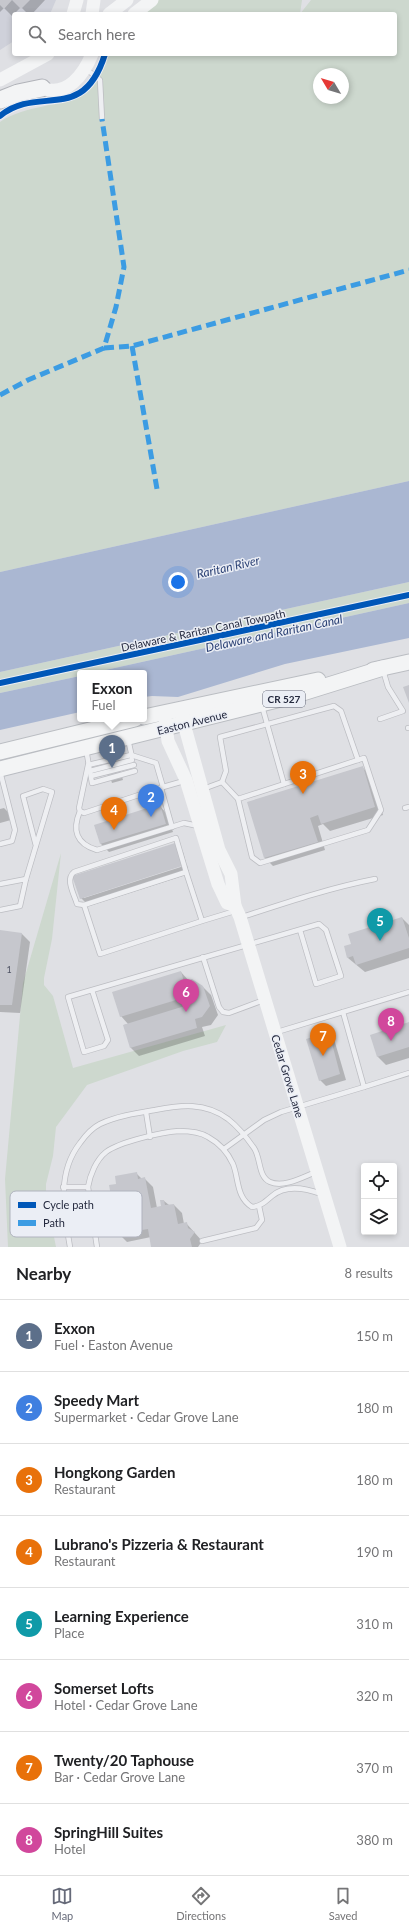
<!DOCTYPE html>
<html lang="en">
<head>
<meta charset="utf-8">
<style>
  :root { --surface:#fff; --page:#f2f2f2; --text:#202124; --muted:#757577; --line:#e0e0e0; --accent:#666a79 }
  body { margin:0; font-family:Lato,sans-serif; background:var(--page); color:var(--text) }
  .controls { position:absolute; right:12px; bottom:12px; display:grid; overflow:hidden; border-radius:4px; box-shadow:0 2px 6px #0003 }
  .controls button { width:36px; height:36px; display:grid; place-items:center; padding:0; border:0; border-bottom:1px solid var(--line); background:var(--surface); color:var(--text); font:20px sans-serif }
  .compass { position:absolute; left:313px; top:68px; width:36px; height:36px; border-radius:50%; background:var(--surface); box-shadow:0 2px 6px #0003; rotate:308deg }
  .you { position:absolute; left:178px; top:582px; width:14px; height:14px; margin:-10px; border:3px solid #fff; border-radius:50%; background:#1a73e8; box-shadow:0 0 0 6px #1a73e833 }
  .badge { display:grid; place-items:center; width:26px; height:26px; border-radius:50%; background:var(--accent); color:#fff; font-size:13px; font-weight:700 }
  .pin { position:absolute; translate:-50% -33px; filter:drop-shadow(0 1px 2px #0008) }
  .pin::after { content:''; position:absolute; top:21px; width:14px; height:12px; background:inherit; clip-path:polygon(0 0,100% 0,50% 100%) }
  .popup { position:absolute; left:77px; top:670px; width:70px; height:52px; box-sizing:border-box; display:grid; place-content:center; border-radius:4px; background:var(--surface); filter:drop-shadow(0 1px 3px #0005); font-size:13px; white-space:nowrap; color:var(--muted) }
  .popup b { font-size:15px; color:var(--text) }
  .popup::after { content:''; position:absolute; left:50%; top:100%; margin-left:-8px; border:8px solid transparent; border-top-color:var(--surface) }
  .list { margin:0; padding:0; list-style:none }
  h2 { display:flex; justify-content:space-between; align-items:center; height:52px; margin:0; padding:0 16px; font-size:17px }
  h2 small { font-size:13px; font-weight:400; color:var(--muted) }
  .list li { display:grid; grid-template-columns:26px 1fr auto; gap:12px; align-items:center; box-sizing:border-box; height:72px; padding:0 16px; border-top:1px solid var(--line) }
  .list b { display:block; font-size:15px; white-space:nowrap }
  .list p { margin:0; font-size:13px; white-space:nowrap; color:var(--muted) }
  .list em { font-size:13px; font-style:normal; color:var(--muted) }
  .icon { flex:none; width:22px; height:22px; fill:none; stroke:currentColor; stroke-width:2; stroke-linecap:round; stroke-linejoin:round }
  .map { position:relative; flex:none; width:409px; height:1247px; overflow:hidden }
  .search { position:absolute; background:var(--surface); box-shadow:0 2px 6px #0003; left:12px; right:12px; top:12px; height:44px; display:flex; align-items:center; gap:10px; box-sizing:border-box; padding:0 14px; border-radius:4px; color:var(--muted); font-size:15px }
  .sheet { height:628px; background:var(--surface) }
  nav { display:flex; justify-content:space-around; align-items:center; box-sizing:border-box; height:56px; border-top:1px solid var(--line); background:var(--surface); font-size:11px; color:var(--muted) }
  nav a { display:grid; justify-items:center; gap:2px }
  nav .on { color:var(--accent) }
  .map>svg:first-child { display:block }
</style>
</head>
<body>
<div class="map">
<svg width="409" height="1247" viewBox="0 0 409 1247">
  <rect width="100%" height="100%" fill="#dfe0e4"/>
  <polygon fill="#cfd1da" points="0,0 56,0 50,14 14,14 14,41 0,50"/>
  <g fill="#cdd8ce" fill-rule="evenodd">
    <polygon points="157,0 302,0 300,14 138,14"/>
    <path d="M311,0H409V481L0,572V122C26,104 62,108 87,91C98,83 104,66 109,54H395V14H300ZM319,74H343V98H319Z"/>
    <polygon points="409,582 409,603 92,673 80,673 80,676 0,693 0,672"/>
    <polygon points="61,853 52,939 44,978 44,985 53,996 73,1068 226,1025 217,1042 183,1051 87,1085 56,1127 53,1156 46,1184 46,1197 56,1247 8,1247 5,1179 23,983"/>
  </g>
  <g fill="#aab7d2">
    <polygon points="409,481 409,582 0,672 0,572"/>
    <polygon points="409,603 409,638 285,664 178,697 152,696 144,697 144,673 92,673"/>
    <polygon points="80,676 80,712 0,730 0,693"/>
  </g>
  <g fill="#0003">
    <polygon points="0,0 45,0 32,14 28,14 21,7 12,16 4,8 0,12"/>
    <polygon points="117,759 123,780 112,783 105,760"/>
    <polygon points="362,767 370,775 383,815 330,831 323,824 318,826 325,850 273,866 265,858 248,803"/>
    <polygon points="159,805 167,814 173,832 109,852 101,844 95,826"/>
    <polygon points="4,808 10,814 11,820 0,823 0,809"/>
    <polygon points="175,844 183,852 186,863 84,896 84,898 187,865 189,874 89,906 81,898"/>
    <polygon points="402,918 409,925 409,958 365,972 348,958 352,945"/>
    <polygon points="0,931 22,934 30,942 20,1013 0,1012"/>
    <polygon points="181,972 189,981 202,986 211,995 218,1015 211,1025 202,1027 205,1036 139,1056 131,1048 124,1025 128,1024 121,1016"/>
    <polygon points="409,1024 409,1058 386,1065 378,1057 372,1036"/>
    <polygon points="328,1033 334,1039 346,1080 326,1086 320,1080"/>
    <polygon points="136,1173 142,1179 145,1179 153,1187 157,1208 162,1207 164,1201 169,1205 174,1205 182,1213 184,1224 186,1223 202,1241 198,1247 152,1247 151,1237 127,1242 119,1234 118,1184"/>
  </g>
  <g fill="#c6c7cd">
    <polygon points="0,0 30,0 21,9 12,0 4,9 0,5"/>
    <polygon points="409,685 409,703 403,687"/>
    <polygon points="116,756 122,778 109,781 103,759"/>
    <polygon points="363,766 375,807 321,824 318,815 310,818 318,842 264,858 247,802"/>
    <polygon points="160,804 166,824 100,844 94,825"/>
    <polygon points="175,843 182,866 80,899 72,876"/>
    <polygon points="402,917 409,938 409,948 356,965 353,956 347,958 344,946 351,944 348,934"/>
    <polygon points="0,930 22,933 12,1005 0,1005"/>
    <polygon points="181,971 184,982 192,979 203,986 210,1006 202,1017 195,1019 197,1028 130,1048 123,1025 188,1005 186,997 120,1017 112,992"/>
    <polygon points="409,1022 409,1047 377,1057 370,1035"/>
    <polygon points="329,1032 340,1074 319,1081 306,1039"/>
    <polygon points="137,1172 138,1179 145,1177 151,1208 161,1206 160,1200 164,1200 165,1205 174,1204 178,1224 187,1222 188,1228 195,1232 190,1239 192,1247 151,1247 148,1229 118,1234 109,1185 116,1184 115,1176"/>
  </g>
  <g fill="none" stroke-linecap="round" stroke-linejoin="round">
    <g stroke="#bcbdc2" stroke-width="6">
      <g id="service">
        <polyline points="86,69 100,80 102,119"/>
        <polyline points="262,706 284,784"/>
        <polyline points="380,719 403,711 388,687 383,670"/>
        <polyline points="408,728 409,728"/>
        <polyline points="128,739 132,757"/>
        <polyline points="86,749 92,783 135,771"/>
        <polygon points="131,755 156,763 163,787 84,813 80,811 79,808 88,765"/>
        <polyline points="90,771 132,760"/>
        <polyline points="91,776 134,765"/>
        <polyline points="222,782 226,771 220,737 334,706 341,711 358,760"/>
        <polyline points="163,787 184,781"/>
        <polyline points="161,788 172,827"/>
        <polyline points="203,789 222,782 238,799 364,758 381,810 368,830 260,863 252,857 238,799"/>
        <polyline points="405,808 409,807"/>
        <path d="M80,811C72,830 76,844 97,850L184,823L198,826"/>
        <polyline points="0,844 12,841 15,830 0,771"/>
        <polyline points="26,879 52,792 43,789 23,796 36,846"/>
        <polyline points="0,884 26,879 20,906 0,910"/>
        <path d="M84,905L77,904C74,894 65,879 74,872L176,838L186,872"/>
        <path d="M242,917C285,903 329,888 375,879"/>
        <polyline points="202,921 100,954 84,905 186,872 202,921 235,911"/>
        <polyline points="203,957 219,1007 223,1012 229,1013 264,1000"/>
        <path d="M92,990L108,1040L104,1046L84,1052L68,997C152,973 235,948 319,924L326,930L341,976L316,984L300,930"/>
        <polyline points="343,1012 364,1087 409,1073"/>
        <polyline points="277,1032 409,992"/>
        <polyline points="146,1112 150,1137"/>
        <polyline points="224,1149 264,1120 281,1112 364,1087"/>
        <polyline points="63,1187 88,1187"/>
        <polyline points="202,1241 256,1228 262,1220 259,1206"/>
        <path d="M70,1247C64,1211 56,1174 80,1143C85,1136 92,1128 100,1124C117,1116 137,1113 155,1110C181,1105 205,1102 228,1119C237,1126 247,1138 254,1148C261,1158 258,1177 270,1182C284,1188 303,1177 316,1172"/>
        <path d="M97,1247L88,1187C90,1175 96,1160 106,1152C119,1142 162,1132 179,1131C189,1131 200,1132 208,1137C219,1143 228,1153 233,1164C239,1179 236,1197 252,1207C261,1206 265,1202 272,1196C286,1184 305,1188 321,1194"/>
      </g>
    </g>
    <g stroke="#babdc2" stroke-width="17">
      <g id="primary">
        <polyline points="373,670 409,662"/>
        <polyline points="144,717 318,680"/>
        <polyline points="0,752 135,719"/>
        <polyline points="0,769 293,696 383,668"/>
      </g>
    </g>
    <g stroke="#b1b3b9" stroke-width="19">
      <polyline id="motorway" points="0,100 18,93 42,88"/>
    </g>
    <use href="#service" stroke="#eeeff2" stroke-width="4.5"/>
    <g stroke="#f3f4f5" stroke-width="13">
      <polyline points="73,14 77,0"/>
      <polyline points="92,14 94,0"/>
      <polyline points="109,14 127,0"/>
      <polyline points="134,14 152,0"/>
      <polyline points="0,80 48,54"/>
      <path d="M42,88C67,98 84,74 92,54"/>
      <polyline points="181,713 219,850 231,874 235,906 240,917 340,1247"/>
      <polyline points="165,718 168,741 186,780 218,884 227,903 235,906"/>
    </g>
    <use href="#primary" stroke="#f3f4f5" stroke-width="15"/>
    <use href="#motorway" stroke="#f3f4f5" stroke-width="17"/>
    <g stroke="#3c9ce3" stroke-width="5" stroke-dasharray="10 5" stroke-linecap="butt">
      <polyline points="132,346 157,489"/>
      <polyline points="104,348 132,346 409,270"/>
      <polyline points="0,395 28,380 104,348 116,307 124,267 102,119"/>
    </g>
    <g stroke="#ebeef5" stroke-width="8">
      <g id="cycleway">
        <path d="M0,116C39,84 83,125 105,54"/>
        <polyline points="0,683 409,595"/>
      </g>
    </g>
    <use href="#cycleway" stroke="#0057b8" stroke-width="6"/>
  </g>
  <g text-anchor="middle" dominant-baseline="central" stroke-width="3" stroke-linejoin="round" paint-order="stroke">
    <g font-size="9" fill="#4f5364">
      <text x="9" y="969">1</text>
    </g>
    <rect fill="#ebeef5" stroke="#606576" stroke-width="1" x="263" y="691" width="42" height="16" rx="3"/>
    <g font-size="10" font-weight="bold" fill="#252a3f">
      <text x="284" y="699">CR 527</text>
    </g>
    <g font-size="11" fill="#252a3f" stroke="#ebeef5">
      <text transform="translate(203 630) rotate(-12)">Delaware &amp; Raritan Canal Towpath</text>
      <text transform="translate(192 722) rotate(-14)">Easton Avenue</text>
      <text transform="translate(288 1076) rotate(73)">Cedar Grove Lane</text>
    </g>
    <g font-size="12" font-style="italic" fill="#2c4275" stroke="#ebeef5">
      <text transform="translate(228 567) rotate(-13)">Raritan River</text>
      <text transform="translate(274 633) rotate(-12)">Delaware and Raritan Canal</text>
    </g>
  </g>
  <rect x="10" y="1191" width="132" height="46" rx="6" fill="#ebeef5" stroke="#b0b3be" stroke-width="1"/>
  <rect x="18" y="1202" width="18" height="6" fill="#0057b8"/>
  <rect x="18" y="1220" width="18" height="6" fill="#3c9ce3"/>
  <g font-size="11" fill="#252a3f">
    <text x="43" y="1209">Cycle path</text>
    <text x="43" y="1227">Path</text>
  </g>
</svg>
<div class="controls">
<button><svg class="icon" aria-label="locate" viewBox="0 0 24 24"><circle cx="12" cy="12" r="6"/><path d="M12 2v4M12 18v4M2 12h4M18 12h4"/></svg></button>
<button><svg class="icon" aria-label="layers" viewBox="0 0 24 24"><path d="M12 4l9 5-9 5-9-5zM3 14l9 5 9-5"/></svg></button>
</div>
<svg class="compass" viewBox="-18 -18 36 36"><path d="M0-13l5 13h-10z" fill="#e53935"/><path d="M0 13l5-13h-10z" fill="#757577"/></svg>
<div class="you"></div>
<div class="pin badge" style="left:112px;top:768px;background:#5c6f8a">1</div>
<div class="popup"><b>Exxon</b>Fuel</div>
<div class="pin badge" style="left:151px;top:817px;background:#3f7fe0">2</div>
<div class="pin badge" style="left:303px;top:794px;background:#e8710a">3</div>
<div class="pin badge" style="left:114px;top:830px;background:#e8710a">4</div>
<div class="pin badge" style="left:380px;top:941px;background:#0f9aa8">5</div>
<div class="pin badge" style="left:186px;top:1012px;background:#d1479c">6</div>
<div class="pin badge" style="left:323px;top:1056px;background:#e8710a">7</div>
<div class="pin badge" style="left:391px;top:1041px;background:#d1479c">8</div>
<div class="search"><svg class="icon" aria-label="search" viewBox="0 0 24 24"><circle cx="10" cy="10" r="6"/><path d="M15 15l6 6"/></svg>Search here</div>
</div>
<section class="sheet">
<h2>Nearby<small>8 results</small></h2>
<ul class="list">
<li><span class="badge" style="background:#5c6f8a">1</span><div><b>Exxon</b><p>Fuel · Easton Avenue</p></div><em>150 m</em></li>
<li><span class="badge" style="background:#3f7fe0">2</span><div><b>Speedy Mart</b><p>Supermarket · Cedar Grove Lane</p></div><em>180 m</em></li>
<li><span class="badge" style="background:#e8710a">3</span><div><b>Hongkong Garden</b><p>Restaurant</p></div><em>180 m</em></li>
<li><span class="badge" style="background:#e8710a">4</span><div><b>Lubrano's Pizzeria &amp; Restaurant</b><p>Restaurant</p></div><em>190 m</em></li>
<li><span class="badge" style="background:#0f9aa8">5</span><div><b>Learning Experience</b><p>Place</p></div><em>310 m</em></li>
<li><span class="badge" style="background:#d1479c">6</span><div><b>Somerset Lofts</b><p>Hotel · Cedar Grove Lane</p></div><em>320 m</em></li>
<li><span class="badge" style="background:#e8710a">7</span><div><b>Twenty/20 Taphouse</b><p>Bar · Cedar Grove Lane</p></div><em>370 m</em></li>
<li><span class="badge" style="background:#d1479c">8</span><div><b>SpringHill Suites</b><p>Hotel</p></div><em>380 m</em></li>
</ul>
</section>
<nav>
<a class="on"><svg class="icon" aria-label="map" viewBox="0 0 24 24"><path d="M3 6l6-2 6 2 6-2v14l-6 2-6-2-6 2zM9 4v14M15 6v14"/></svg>Map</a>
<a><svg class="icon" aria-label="directions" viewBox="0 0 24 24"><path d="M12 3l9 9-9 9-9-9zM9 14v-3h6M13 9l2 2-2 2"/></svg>Directions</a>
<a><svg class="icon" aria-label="saved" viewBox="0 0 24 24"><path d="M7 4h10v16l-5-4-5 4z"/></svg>Saved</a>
</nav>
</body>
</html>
